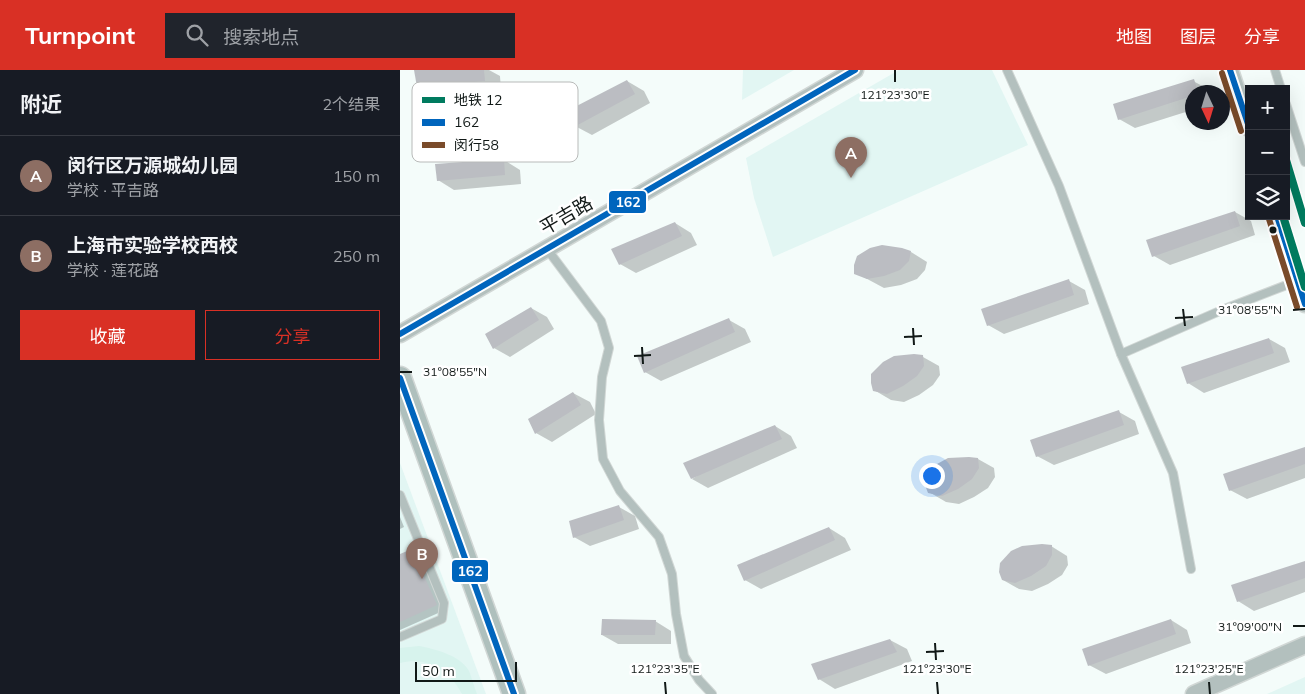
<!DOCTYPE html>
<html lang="zh">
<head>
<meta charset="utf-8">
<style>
  :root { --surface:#171b24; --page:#20242c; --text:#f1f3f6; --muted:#9ea1a6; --line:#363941; --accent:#d93025 }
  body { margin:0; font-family:Mulish,"Noto Sans SC",sans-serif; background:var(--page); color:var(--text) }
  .controls { position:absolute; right:15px; top:15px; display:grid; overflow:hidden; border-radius:0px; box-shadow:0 5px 20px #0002 }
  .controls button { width:45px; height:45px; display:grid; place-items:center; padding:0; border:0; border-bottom:1px solid var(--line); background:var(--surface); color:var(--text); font:25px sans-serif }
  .compass { position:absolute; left:785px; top:15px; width:45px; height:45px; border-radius:50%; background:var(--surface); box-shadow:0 5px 20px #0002; rotate:176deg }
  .scale { position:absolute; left:15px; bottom:12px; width:102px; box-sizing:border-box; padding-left:5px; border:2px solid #111917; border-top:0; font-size:14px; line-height:18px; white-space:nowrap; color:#111917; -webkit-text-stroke:4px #fff; paint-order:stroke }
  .you { position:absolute; left:531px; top:405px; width:18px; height:18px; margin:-12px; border:4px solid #fff; border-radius:50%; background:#1a73e8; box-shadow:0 0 0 8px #1a73e833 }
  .badge { display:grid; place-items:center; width:32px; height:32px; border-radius:50%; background:var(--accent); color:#fff; font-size:16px; font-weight:700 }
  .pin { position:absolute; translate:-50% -41px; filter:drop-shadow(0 1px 2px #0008) }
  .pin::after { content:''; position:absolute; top:26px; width:18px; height:15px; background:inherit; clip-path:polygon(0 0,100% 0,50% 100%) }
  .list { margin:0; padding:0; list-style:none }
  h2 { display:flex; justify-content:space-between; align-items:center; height:65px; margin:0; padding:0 20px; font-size:21px }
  h2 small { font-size:16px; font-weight:400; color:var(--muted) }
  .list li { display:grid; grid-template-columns:32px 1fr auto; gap:15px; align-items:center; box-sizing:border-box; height:80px; padding:0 20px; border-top:1px solid var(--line) }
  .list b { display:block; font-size:19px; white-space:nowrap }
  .list p { margin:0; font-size:16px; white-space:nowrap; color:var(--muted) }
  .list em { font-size:16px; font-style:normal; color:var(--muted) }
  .actions { display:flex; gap:10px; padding:15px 20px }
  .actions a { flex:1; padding:11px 0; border:1px solid var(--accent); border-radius:0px; text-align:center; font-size:18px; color:var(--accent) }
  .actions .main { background:var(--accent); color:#fff }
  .icon { flex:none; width:28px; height:28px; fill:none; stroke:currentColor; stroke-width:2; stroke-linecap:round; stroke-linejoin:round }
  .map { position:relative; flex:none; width:905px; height:624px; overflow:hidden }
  header { display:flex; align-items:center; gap:30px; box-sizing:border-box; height:70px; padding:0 25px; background:var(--accent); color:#fff }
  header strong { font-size:24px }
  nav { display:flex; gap:28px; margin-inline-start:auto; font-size:18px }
  .search { width:350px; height:45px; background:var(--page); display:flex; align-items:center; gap:12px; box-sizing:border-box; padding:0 18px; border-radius:0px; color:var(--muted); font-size:19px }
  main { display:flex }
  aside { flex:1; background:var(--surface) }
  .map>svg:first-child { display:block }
</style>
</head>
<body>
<header>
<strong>Turnpoint</strong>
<div class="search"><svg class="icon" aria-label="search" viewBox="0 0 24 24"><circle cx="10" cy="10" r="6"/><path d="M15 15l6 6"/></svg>搜索地点</div>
<nav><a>地图</a><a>图层</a><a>分享</a></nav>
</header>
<main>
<aside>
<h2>附近<small>2个结果</small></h2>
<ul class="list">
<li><span class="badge" style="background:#8d6e63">A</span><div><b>闵行区万源城幼儿园</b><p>学校 · 平吉路</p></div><em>150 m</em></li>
<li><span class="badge" style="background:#8d6e63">B</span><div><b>上海市实验学校西校</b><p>学校 · 莲花路</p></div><em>250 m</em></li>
</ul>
<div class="actions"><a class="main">收藏</a><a>分享</a></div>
</aside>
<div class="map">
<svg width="905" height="624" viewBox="0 0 905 624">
  <rect width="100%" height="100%" fill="#f4fcfa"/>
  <g fill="#e2f6f3">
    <polygon points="343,0 394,0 342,30"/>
    <polygon points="499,0 592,0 628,75 373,187 354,128 346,88"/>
    <polygon points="0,393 86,624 0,624"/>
    <polygon points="905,607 905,624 867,624"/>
  </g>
  <path fill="#d7f3ed" d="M19,576C35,579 60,585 69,601C72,608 74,617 77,624H62C50,601 28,586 0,593V578Z"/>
  <g fill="#0003">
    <polygon points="35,0 89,0 100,6 101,20 34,26 18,17"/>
    <polygon points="227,11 244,21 250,33 192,65 175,56"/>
    <polygon points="793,11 810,20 810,22 792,22 792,40 735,58 719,49"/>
    <polygon points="104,90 120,100 121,114 54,120 38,110"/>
    <polygon points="835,142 851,151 855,165 770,195 754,186"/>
    <polygon points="275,153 291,163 297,175 236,203 220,194"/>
    <polygon points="511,182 527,192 525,200 517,209 501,215 484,218 456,203"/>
    <polygon points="669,211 685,220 689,234 604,264 588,255"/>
    <polygon points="131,238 147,247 154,259 110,287 94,278"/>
    <polygon points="329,250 345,259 351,272 261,311 245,302"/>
    <polygon points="869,269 885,278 890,292 804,323 788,313"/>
    <polygon points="523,287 539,296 540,305 533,315 519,325 504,332 491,330 474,320"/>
    <polygon points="173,323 190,332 196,344 152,372 136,363"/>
    <polygon points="719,342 735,351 739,364 654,395 637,386"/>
    <polygon points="375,356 391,366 397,378 308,418 292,409"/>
    <polygon points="905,378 905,408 847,429 830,420"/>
    <polygon points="578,389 594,398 595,407 588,418 574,427 559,434 546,432 529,422"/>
    <polygon points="219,437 235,446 239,459 190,476 174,467"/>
    <polygon points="0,447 4,457 0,459"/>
    <polygon points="429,458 445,468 451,480 361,519 345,510"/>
    <polygon points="651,476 667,486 668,495 662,505 648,514 632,521 619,519 603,510"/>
    <polygon points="12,480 20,485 45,540 0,560 0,486"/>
    <polygon points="905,492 905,522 854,541 838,531"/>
    <polygon points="771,550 787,560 791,573 706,604 689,595"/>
    <polygon points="255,551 271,561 271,574 218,574 202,565"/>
    <polygon points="490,570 507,579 512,591 435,619 419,609"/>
  </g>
  <g fill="#bbbdc2">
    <polygon points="14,0 84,0 85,11 17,17"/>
    <polygon points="794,9 798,22 792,22 792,26 718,50 713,34"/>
    <polygon points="227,10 235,24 174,57 165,42"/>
    <polygon points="104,89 105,105 37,111 35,94"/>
    <polygon points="835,141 840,156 752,187 746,170"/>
    <polygon points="275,152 282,166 219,195 211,179"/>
    <polygon points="482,175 502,178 511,181 509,191 500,200 484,206 467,209 454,204 454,195 457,186 470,178"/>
    <polygon points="669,209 674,225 587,256 581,239"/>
    <polygon points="131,237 139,250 93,279 85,264"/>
    <polygon points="329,248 335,262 244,303 237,286"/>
    <polygon points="869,268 874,283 787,314 781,297"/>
    <polygon points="514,284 523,285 524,296 517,306 503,316 487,324 473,321 471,313 471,304 483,292 494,286"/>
    <polygon points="173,322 181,335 135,364 128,349"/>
    <polygon points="719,340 724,355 636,387 630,370"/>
    <polygon points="375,355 382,369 291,409 283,393"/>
    <polygon points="905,377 905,394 829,421 823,404"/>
    <polygon points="569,387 578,388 579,398 572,409 558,419 542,426 528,423 525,415 526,406 537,394 548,388"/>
    <polygon points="219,435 224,450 173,468 169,451"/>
    <polygon points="429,457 435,470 344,511 337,495"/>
    <polygon points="642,474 652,475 652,485 646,496 631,506 615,513 602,510 599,502 600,493 611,481 622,476"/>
    <polygon points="12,479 37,535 0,552 0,484"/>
    <polygon points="905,491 905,508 837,532 831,515"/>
    <polygon points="202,549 256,550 255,565 201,565"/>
    <polygon points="771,549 776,564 688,596 682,579"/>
    <polygon points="490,569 497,582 418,610 411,594"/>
  </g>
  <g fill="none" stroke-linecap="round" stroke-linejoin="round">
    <g stroke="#d1d7d5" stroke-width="10">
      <g id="service">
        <polyline points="607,0 659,116 721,284 773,403 791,499"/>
        <polyline points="875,0 881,19"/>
        <polyline points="886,34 905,92"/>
        <polyline points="147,179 201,251 209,278 202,307 199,350 203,389 220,421 259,467 272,504 276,544 284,586 299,610 312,624"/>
        <polyline points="721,284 822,240 897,211"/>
        <polyline points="0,425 44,533 42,549 0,567"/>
      </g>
    </g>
    <g stroke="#d1d7d5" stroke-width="19">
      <g id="minor">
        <polyline points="830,0 849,58"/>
        <polyline points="877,146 905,234"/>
        <polyline points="0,264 455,0"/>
        <polyline points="794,624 905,575"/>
      </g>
    </g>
    <g stroke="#d1d7d5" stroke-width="25">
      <polyline id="secondary" points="0,308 114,624"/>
    </g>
    <use href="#service" stroke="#b3c0be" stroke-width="8"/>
    <use href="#minor" stroke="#b3c0be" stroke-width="16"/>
    <use href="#secondary" stroke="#afc0bd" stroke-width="22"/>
    <g stroke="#fff" stroke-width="10">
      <g id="bus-1">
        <polyline points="830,0 849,57"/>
        <polyline points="877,146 905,234"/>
        <polyline points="0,264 455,0"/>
        <polyline points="0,308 114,624"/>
      </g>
    </g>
    <g stroke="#fff" stroke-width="10">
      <g id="bus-2">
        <polyline points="822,3 841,61"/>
        <polyline points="869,149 897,237"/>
      </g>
    </g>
    <use href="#bus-1" stroke="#0065bd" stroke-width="6"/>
    <use href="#bus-2" stroke="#7a4b2a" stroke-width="6"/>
    <g stroke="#fff" stroke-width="11">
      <g id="metro-1">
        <polyline points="886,90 905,153"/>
        <polyline points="883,146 905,217"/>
      </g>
    </g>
    <use href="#metro-1" stroke="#007b5f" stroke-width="8"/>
  </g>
  <path fill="none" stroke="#111917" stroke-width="2" d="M495,0V12M783,239L785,256M893,240L905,239M775,248L793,247M513,258L514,275M504,267L522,266M242,277L243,294M234,286L251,285M0,302H12M893,556H905M535,573L536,590M526,582L544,581M265,612L266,624M537,612L538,624M809,612L810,624"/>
  <circle fill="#111917" stroke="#fff" stroke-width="2" cx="873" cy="160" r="4.5"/>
  <g text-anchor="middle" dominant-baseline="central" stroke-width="5" stroke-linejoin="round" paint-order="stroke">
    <g font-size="19" fill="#111917" stroke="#fff">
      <text transform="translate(166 145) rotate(-30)">平吉路</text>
    </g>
  </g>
  <rect x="12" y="12" width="166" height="80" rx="8" fill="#fff" stroke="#b8bab9" stroke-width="1"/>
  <rect x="22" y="27" width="23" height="6" fill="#007b5f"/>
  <rect x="22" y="49" width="23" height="7" fill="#0065bd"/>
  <rect x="22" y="72" width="23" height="6" fill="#7a4b2a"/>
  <g font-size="14" fill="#111917">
    <text x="54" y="35">地铁 12</text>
    <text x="54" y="57">162</text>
    <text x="54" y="80">闵行58</text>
  </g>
  <g font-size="12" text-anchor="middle" fill="#111917" stroke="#fff" stroke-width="5" stroke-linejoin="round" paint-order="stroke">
    <text x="495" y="29">121°23'30"E</text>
    <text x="850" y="244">31°08'55"N</text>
    <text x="55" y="306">31°08'55"N</text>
    <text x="850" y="561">31°09'00"N</text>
    <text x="265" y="603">121°23'35"E</text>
    <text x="537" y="603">121°23'30"E</text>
    <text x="809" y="603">121°23'25"E</text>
  </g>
  <g stroke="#fff" stroke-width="2">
    <rect x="208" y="120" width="39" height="24" rx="5" fill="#0065bd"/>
    <rect x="51" y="489" width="38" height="24" rx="5" fill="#0065bd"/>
  </g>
  <g font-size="14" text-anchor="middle" font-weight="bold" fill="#fff">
    <text x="228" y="137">162</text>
    <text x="70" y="506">162</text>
  </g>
</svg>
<div class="controls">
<button>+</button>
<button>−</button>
<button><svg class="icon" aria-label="layers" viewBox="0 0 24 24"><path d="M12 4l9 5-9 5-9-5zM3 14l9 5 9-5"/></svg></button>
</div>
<svg class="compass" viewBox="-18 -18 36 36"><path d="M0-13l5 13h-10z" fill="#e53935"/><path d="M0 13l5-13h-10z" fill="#9ea1a6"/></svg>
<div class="scale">50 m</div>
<div class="you"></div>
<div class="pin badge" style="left:451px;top:108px;background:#8d6e63">A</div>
<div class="pin badge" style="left:22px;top:509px;background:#8d6e63">B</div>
</div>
</main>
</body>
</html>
